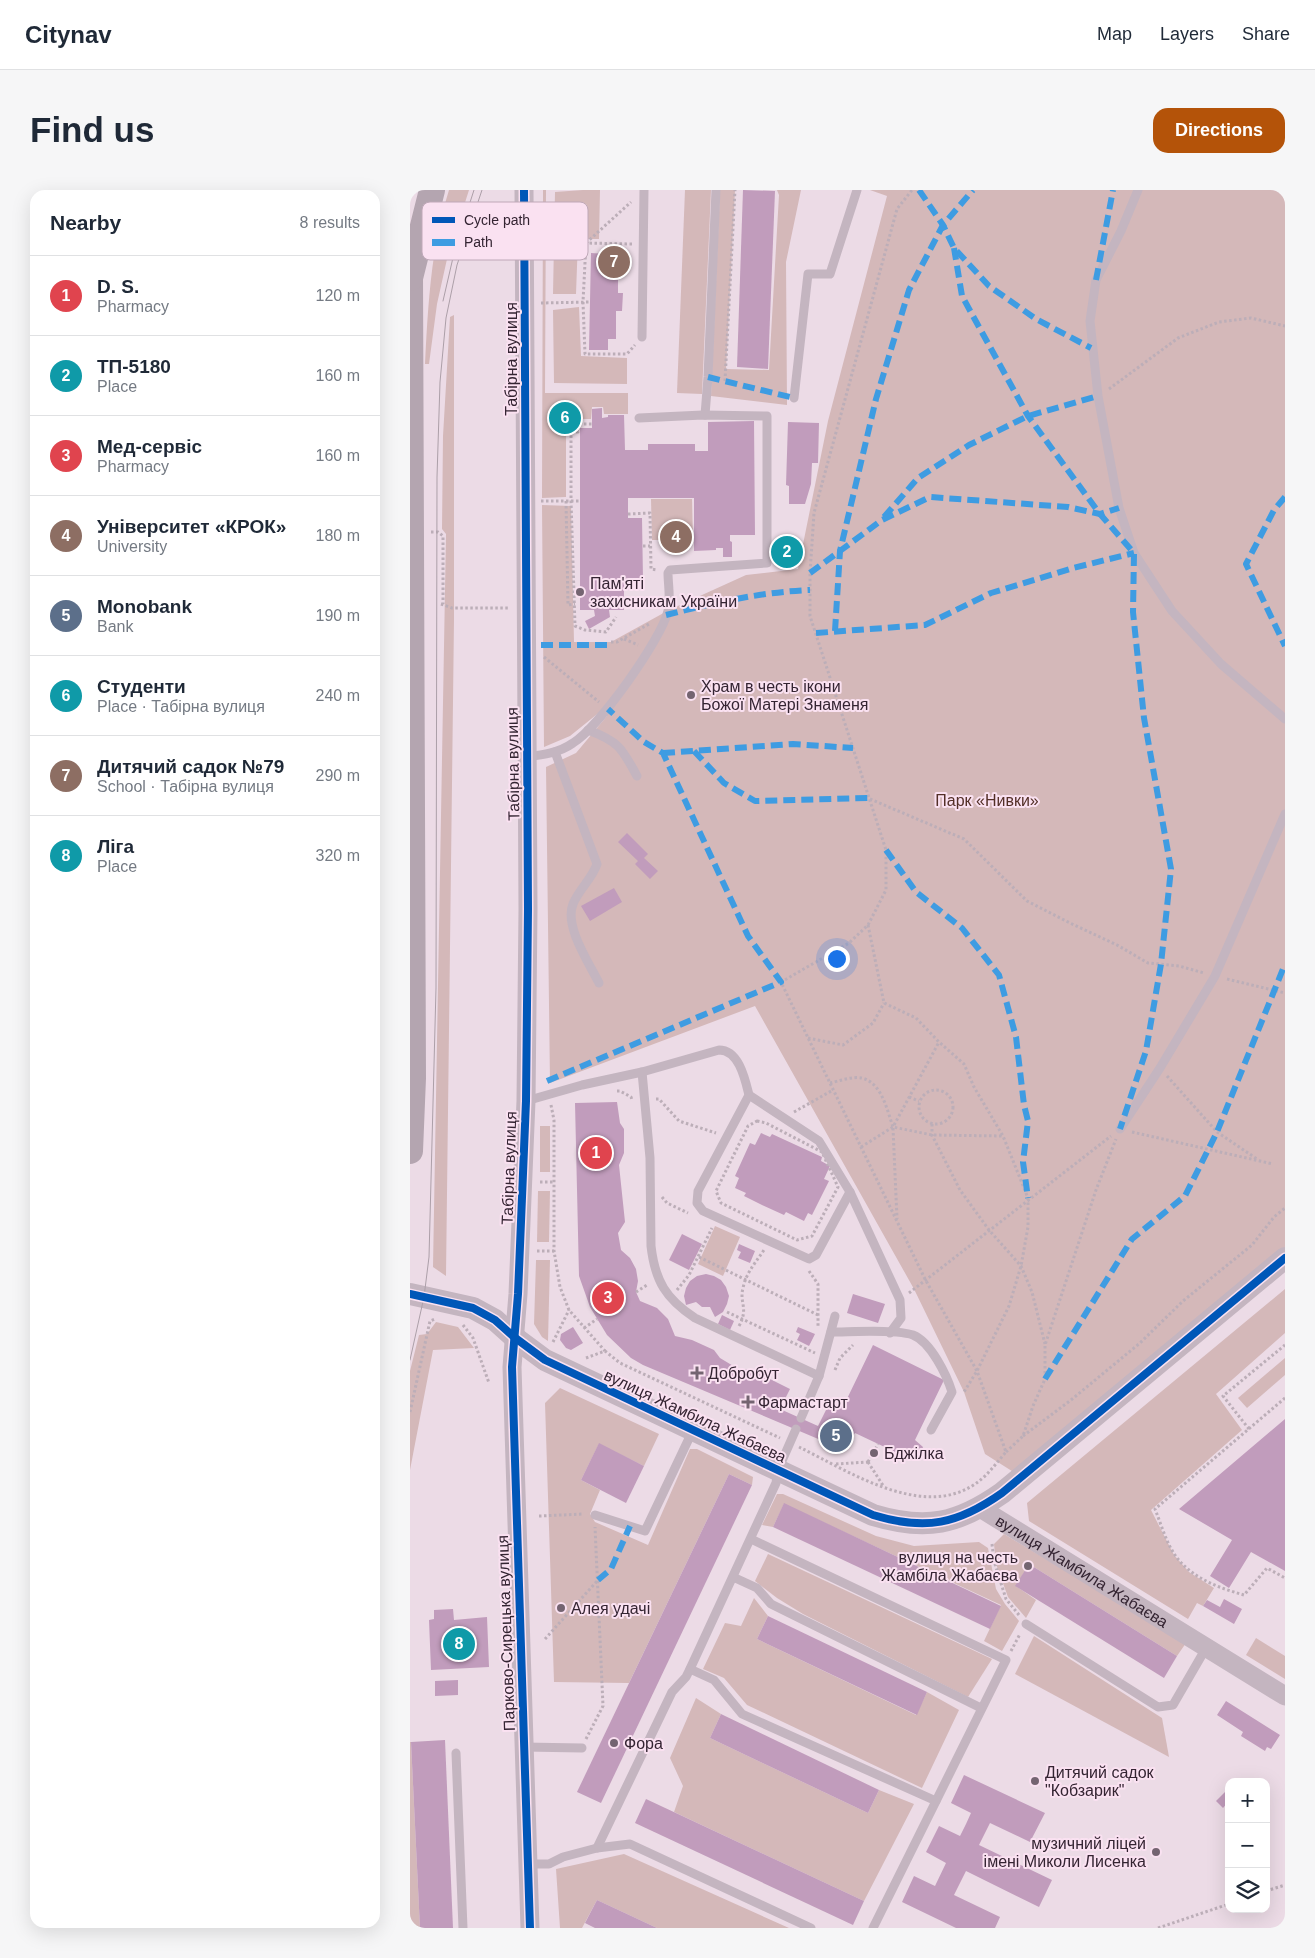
<!DOCTYPE html>
<html lang="en">
<head>
<meta charset="utf-8">
<style>
  :root { --surface:#fff; --page:#f6f6f7; --text:#1f2937; --muted:#747a83; --line:#e0e1e3; --accent:#b45309 }
  body { margin:0; font-family:Helvetica,sans-serif; background:var(--page); color:var(--text) }
  .controls { position:absolute; right:15px; bottom:15px; display:grid; overflow:hidden; border-radius:10px; box-shadow:0 5px 20px #0002 }
  .controls button { width:45px; height:45px; display:grid; place-items:center; padding:0; border:0; border-bottom:1px solid var(--line); background:var(--surface); color:var(--text); font:25px sans-serif }
  .you { position:absolute; left:426px; top:768px; width:18px; height:18px; margin:-12px; border:4px solid #fff; border-radius:50%; background:#1a73e8; box-shadow:0 0 0 8px #1a73e833 }
  .badge { display:grid; place-items:center; width:32px; height:32px; border-radius:50%; background:var(--accent); color:#fff; font-size:16px; font-weight:700 }
  .pin { position:absolute; translate:-50% -50%; border:2px solid #fff; box-shadow:0 1px 5px #0006 }
  .list { margin:0; padding:0; list-style:none }
  h2 { display:flex; justify-content:space-between; align-items:center; height:65px; margin:0; padding:0 20px; font-size:21px }
  h2 small { font-size:16px; font-weight:400; color:var(--muted) }
  .list li { display:grid; grid-template-columns:32px 1fr auto; gap:15px; align-items:center; box-sizing:border-box; height:80px; padding:0 20px; border-top:1px solid var(--line) }
  .list b { display:block; font-size:19px; white-space:nowrap }
  .list p { margin:0; font-size:16px; white-space:nowrap; color:var(--muted) }
  .list em { font-size:16px; font-style:normal; color:var(--muted) }
  .icon { flex:none; width:28px; height:28px; fill:none; stroke:currentColor; stroke-width:2; stroke-linecap:round; stroke-linejoin:round }
  .map { position:relative; flex:none; width:875px; height:1738px; overflow:hidden; border-radius:15px }
  header { display:flex; align-items:center; gap:30px; box-sizing:border-box; height:70px; padding:0 25px; background:var(--surface); border-bottom:1px solid var(--line) }
  header strong { font-size:24px }
  nav { display:flex; gap:28px; margin-inline-start:auto; font-size:18px }
  .intro { display:flex; align-items:center; justify-content:space-between; box-sizing:border-box; height:120px; padding:0 30px }
  h1 { margin:0; font-size:35px }
  .button { padding:12px 22px; border-radius:15px; background:var(--accent); color:#fff; font-size:18px; font-weight:700 }
  main { display:flex; gap:30px; padding:0 30px }
  aside { flex:1; background:var(--surface); border-radius:15px; box-shadow:0 5px 20px #0002 }
  .map>svg:first-child { display:block }
</style>
</head>
<body>
<header>
<strong>Citynav</strong>
<nav><a>Map</a><a>Layers</a><a>Share</a></nav>
</header>
<div class="intro"><h1>Find us</h1><a class="button">Directions</a></div>
<main>
<aside>
<h2>Nearby<small>8 results</small></h2>
<ul class="list">
<li><span class="badge" style="background:#e0444e">1</span><div><b>D. S.</b><p>Pharmacy</p></div><em>120 m</em></li>
<li><span class="badge" style="background:#0f9aa8">2</span><div><b>ТП-5180</b><p>Place</p></div><em>160 m</em></li>
<li><span class="badge" style="background:#e0444e">3</span><div><b>Мед-сервіс</b><p>Pharmacy</p></div><em>160 m</em></li>
<li><span class="badge" style="background:#8d6e63">4</span><div><b>Університет «КРОК»</b><p>University</p></div><em>180 m</em></li>
<li><span class="badge" style="background:#5c6f8a">5</span><div><b>Monobank</b><p>Bank</p></div><em>190 m</em></li>
<li><span class="badge" style="background:#0f9aa8">6</span><div><b>Студенти</b><p>Place · Табірна вулиця</p></div><em>240 m</em></li>
<li><span class="badge" style="background:#8d6e63">7</span><div><b>Дитячий садок №79</b><p>School · Табірна вулиця</p></div><em>290 m</em></li>
<li><span class="badge" style="background:#0f9aa8">8</span><div><b>Ліга</b><p>Place</p></div><em>320 m</em></li>
</ul>
</aside>
<div class="map">
<svg width="875" height="1738" viewBox="0 0 875 1738">
  <rect width="100%" height="100%" fill="#ecdbe6"/>
  <g fill="#d4b8b9">
    <path d="M39,0H59L37,69L27,114L19,174H15C18,115 21,56 39,0Z"/>
    <polygon points="133,0 136,0 135,203 218,203 218,224 194,224 193,217 182,217 181,229 169,229 168,242 156,242 156,307 132,308"/>
    <polygon points="173,0 190,0 189,49 168,49 166,104 143,104 145,2"/>
    <polygon points="275,0 301,0 292,204 267,203"/>
    <polygon points="310,0 325,0 316,179 359,180 369,5 367,0 391,0 376,72 377,215 301,206"/>
    <polygon points="460,0 875,0 875,1057 605,1283 575,1264 554,1202 504,1099 345,816 140,893 136,577 166,563 197,526 191,521 160,546 134,557 132,315 161,316 164,452 201,452 259,420 336,385 388,379 418,231 477,6"/>
    <polygon points="169,117 171,166 217,168 217,194 144,193 143,120"/>
    <polygon points="44,125 44,429 36,1086 23,1077 36,344 32,339 33,246 40,127"/>
    <polygon points="241,309 282,309 283,350 242,350"/>
    <rect x="130" y="936" width="10" height="46"/>
    <polygon points="128,1001 140,1001 139,1052 127,1052"/>
    <polygon points="305,1036 330,1047 313,1086 288,1074"/>
    <polygon points="126,1070 140,1070 138,1151 132,1147 124,1134"/>
    <polygon points="875,1099 875,1143 806,1204 832,1240 741,1320 764,1365 779,1382 804,1398 793,1416 787,1413 778,1429 619,1331 617,1313"/>
    <polygon points="26,1132 48,1137 64,1158 23,1160 0,1280 0,1181 9,1145 17,1144"/>
    <polygon points="875,1168 875,1185 837,1218 828,1208"/>
    <polygon points="150,1198 249,1244 234,1276 189,1254 171,1290 190,1300 180,1324 185,1332 238,1355 280,1259 287,1259 343,1287 342,1295 319,1284 219,1493 144,1492 135,1213"/>
    <polygon points="367,1304 373,1304 466,1346 504,1356 569,1352 578,1358 586,1399 595,1414 609,1431 592,1461 574,1451 591,1415 374,1314 363,1337 352,1335"/>
    <polygon points="594,1344 776,1453 767,1466 619,1374 606,1396 626,1410 616,1428 598,1407 586,1374 584,1354"/>
    <polygon points="358,1364 582,1469 558,1507 393,1424 367,1408 345,1391"/>
    <polygon points="344,1408 358,1426 347,1449 506,1525 517,1502 549,1520 512,1598 337,1515 314,1488 293,1479 315,1433 331,1436"/>
    <polygon points="624,1446 752,1528 759,1567 605,1484"/>
    <polygon points="846,1448 875,1466 875,1489 836,1465"/>
    <polygon points="286,1508 311,1524 300,1548 458,1623 469,1600 504,1614 454,1711 264,1622 273,1596 260,1568"/>
    <polygon points="0,1552 1,1552 10,1738 0,1738"/>
    <polygon points="214,1664 379,1738 247,1738 187,1710 172,1738 150,1738 146,1679"/>
  </g>
  <g fill="#c19cbc">
    <polygon points="333,0 365,1 358,179 327,177"/>
    <polygon points="181,63 198,64 197,75 208,75 208,103 213,103 212,121 206,121 206,149 198,149 198,160 179,160"/>
    <polygon points="192,218 192,228 198,227 198,225 214,225 215,260 238,260 238,254 285,254 285,261 298,261 298,232 344,231 345,345 320,345 320,351 322,352 322,367 313,367 313,358 306,358 306,360 284,361 284,308 218,308 218,328 232,328 233,390 214,390 214,420 199,420 200,427 179,439 175,431 185,426 184,420 170,420 170,238 182,238 182,219"/>
    <polygon points="378,232 409,233 408,273 402,273 401,294 395,314 379,314 379,296 376,295"/>
    <polygon points="382,348 388,348 387,375 381,374 381,372 367,372 367,351 382,351"/>
    <polygon points="217,643 238,664 234,668 248,681 240,689 225,674 228,671 208,652"/>
    <polygon points="204,698 212,712 180,731 171,716"/>
    <polygon points="207,912 210,933 214,939 214,963 209,975 215,1032 208,1043 211,1060 220,1068 226,1079 228,1091 226,1102 230,1111 247,1118 258,1129 265,1146 282,1150 304,1160 310,1168 330,1180 340,1179 380,1199 370,1219 408,1236 418,1216 426,1214 434,1215 463,1155 534,1190 505,1250 513,1257 510,1267 500,1269 445,1243 441,1249 429,1254 413,1251 233,1175 221,1168 197,1145 180,1117 169,1086 165,913"/>
    <polygon points="351,943 360,947 362,944 412,967 411,971 420,976 414,989 419,991 402,1025 398,1023 394,1031 376,1022 374,1025 352,1015 334,1006 336,1003 325,998 329,988 325,986 340,953 345,955"/>
    <polygon points="272,1044 292,1054 279,1080 259,1070"/>
    <polygon points="329,1054 345,1061 340,1073 328,1068 331,1062 327,1060"/>
    <polygon points="296,1084 304,1086 311,1090 316,1097 319,1106 317,1114 313,1122 305,1127 300,1117 292,1117 286,1112 276,1115 274,1106 276,1098 280,1091 287,1086"/>
    <polygon points="443,1104 475,1114 468,1133 437,1123"/>
    <polygon points="312,1125 324,1131 320,1140 308,1134"/>
    <polygon points="163,1137 173,1153 161,1160 156,1158 150,1150 151,1144"/>
    <polygon points="388,1137 405,1144 399,1156 387,1150 390,1144 386,1142"/>
    <polygon points="875,1229 875,1381 841,1362 819,1398 800,1386 822,1350 769,1319"/>
    <polygon points="189,1253 234,1276 216,1313 171,1290"/>
    <polygon points="319,1284 342,1295 191,1613 167,1602"/>
    <polygon points="374,1313 591,1416 580,1439 363,1337"/>
    <polygon points="619,1374 767,1466 754,1488 605,1396"/>
    <polygon points="814,1409 832,1419 824,1434 793,1416 797,1410 810,1417"/>
    <polygon points="43,1419 44,1430 77,1427 79,1477 21,1480 19,1430 24,1429 24,1420"/>
    <polygon points="358,1426 517,1502 507,1525 347,1449"/>
    <polygon points="48,1490 48,1505 25,1506 25,1491"/>
    <polygon points="816,1511 870,1545 861,1559 857,1557 855,1561 831,1546 833,1542 807,1525"/>
    <polygon points="311,1524 469,1600 458,1623 300,1548"/>
    <polygon points="35,1550 43,1738 10,1738 1,1552"/>
    <polygon points="554,1585 635,1623 620,1652 580,1633 569,1655 642,1690 629,1717 556,1681 544,1705 590,1727 585,1738 546,1738 492,1712 504,1686 525,1696 536,1673 516,1662 529,1636 550,1646 556,1634 561,1623 541,1613"/>
    <polygon points="817,1600 819,1602 819,1611 813,1618 806,1611"/>
    <polygon points="236,1609 454,1711 443,1735 225,1633"/>
    <polygon points="187,1710 247,1738 185,1738 175,1733"/>
  </g>
  <g fill="none" stroke-linecap="round" stroke-linejoin="round">
    <g stroke="#bcaeb8" stroke-width="3" stroke-dasharray="2.5 2.5" stroke-linecap="butt">
      <polyline points="176,53 221,12"/>
      <polyline points="222,54 176,53 173,112 175,164 217,164 225,155"/>
      <polyline points="131,113 180,112"/>
      <polyline points="315,191 325,0"/>
      <polyline points="699,199 768,148 809,132 841,128 875,136"/>
      <polyline points="156,235 154,232 158,228 160,232"/>
      <polyline points="161,242 168,242 169,234 182,234"/>
      <polyline points="168,242 160,232 156,235 161,242 161,311 165,436 175,440 196,442 206,427"/>
      <polyline points="131,311 170,311"/>
      <polyline points="156,311 158,415 165,414"/>
      <polyline points="218,324 240,323 241,379 247,380"/>
      <polyline points="21,342 28,342 33,346 33,414"/>
      <polyline points="233,356 240,356"/>
      <polyline points="31,414 42,418 98,418"/>
      <polyline points="214,449 228,455"/>
      <polyline points="201,452 207,452 239,434"/>
      <polyline points="134,467 189,512"/>
      <polyline points="460,609 554,649 617,711 660,733 707,755 738,773 769,776 794,783"/>
      <polyline points="458,735 474,813 506,828 529,852 554,874 564,897 593,946 618,1008 618,1037 611,1076 599,1116 567,1181 554,1202"/>
      <polyline points="817,789 875,803"/>
      <polyline points="398,848 433,855 463,833 474,813"/>
      <polyline points="757,886 807,942 847,969"/>
      <path d="M420,893C429,891 443,886 452,888C472,893 477,920 483,937L522,945L593,946"/>
      <circle cx="526" cy="917" r="17"/>
      <polyline points="207,901 210,901 221,907 222,910"/>
      <polyline points="499,907 509,911"/>
      <polyline points="246,909 249,909 269,931 306,943"/>
      <polyline points="141,915 144,930 144,1061 150,1097 159,1120 195,1161"/>
      <polyline points="384,922 423,900"/>
      <polygon points="347,931 356,933 412,962 428,997 402,1046 387,1050 311,1013 306,1001 338,936"/>
      <polyline points="522,934 522,945 550,1000 579,1040 611,1076 622,1102 635,1154"/>
      <polyline points="483,938 487,1029"/>
      <polyline points="722,942 863,974"/>
      <polyline points="451,957 483,937 529,852"/>
      <polyline points="130,992 144,992"/>
      <polyline points="252,1007 257,1013 278,1023"/>
      <polyline points="127,1061 144,1061"/>
      <polyline points="289,1067 408,1125"/>
      <polyline points="399,1081 408,1094 408,1137"/>
      <polyline points="267,1100 279,1085 302,1038"/>
      <polyline points="226,1102 237,1095"/>
      <polyline points="499,1103 701,946"/>
      <polyline points="317,1122 405,1163"/>
      <polyline points="53,1135 63,1148 79,1193"/>
      <path d="M329,1136C339,1118 329,1113 333,1098C336,1083 346,1072 354,1060"/>
      <polyline points="174,1138 187,1129"/>
      <polyline points="143,1152 159,1120"/>
      <polyline points="176,1168 195,1161 210,1173 370,1248"/>
      <polyline points="425,1180 430,1168 443,1155"/>
      <path d="M875,1208L745,1319C751,1334 756,1352 765,1365C781,1388 809,1398 834,1405L857,1378L875,1388"/>
      <polyline points="0,1222 20,1131 25,1129"/>
      <polyline points="839,1239 813,1206 875,1155"/>
      <polyline points="613,1246 661,1210 730,1153 773,1111 842,1055 864,1027 875,1018"/>
      <path d="M389,1257C442,1283 523,1337 576,1285C583,1278 589,1270 596,1262L567,1181L515,1089L371,792L439,753L458,735L476,700V660L400,426V383L404,323L487,19L502,0"/>
      <polyline points="596,1262 613,1246 623,1216 635,1189 635,1155 686,1000 706,949"/>
      <polyline points="458,1272 474,1297"/>
      <polyline points="458,1272 468,1254"/>
      <polyline points="426,1274 458,1272"/>
      <polyline points="129,1326 174,1324"/>
      <polyline points="582,1354 584,1371 596,1409 609,1425"/>
      <polyline points="135,1449 188,1390"/>
      <polyline points="601,1461 610,1444"/>
      <polyline points="176,1549 193,1516 185,1337"/>
      <polyline points="856,1701 875,1695"/>
      <polyline points="748,1738 819,1714"/>
    </g>
    <g stroke="#c4b5c0" stroke-width="9">
      <polyline points="728,0 711,41 686,90 680,131 688,206 709,318 724,363 762,421 811,474 875,529"/>
      <polyline points="232,147 234,0"/>
      <polyline points="384,208 398,84 420,84 447,0"/>
      <polyline points="295,225 298,187 306,0"/>
      <path d="M178,540C208,551 212,558 227,586"/>
      <path d="M145,562L187,674C182,689 169,699 163,714C154,736 179,773 189,793"/>
      <path d="M116,567C132,565 149,563 163,553C189,537 251,450 258,421C261,410 258,394 258,383L260,380L357,373V226L293,225L229,228"/>
      <path d="M232,882L240,968L241,1056C245,1091 256,1109 285,1128L409,1186"/>
      <polyline points="339,905 288,1001 287,1013 293,1021 399,1069 406,1065 440,1002"/>
      <path d="M116,911L172,895L232,882L309,860C329,860 335,889 339,905L409,951L440,1002L490,1110L491,1128L480,1143"/>
      <polyline points="710,939 750,878 805,786 875,624"/>
      <path d="M421,1142C441,1142 486,1139 503,1145C521,1152 537,1186 542,1202L521,1240"/>
      <polyline points="391,1228 409,1186 425,1126"/>
      <polyline points="185,1325 235,1341 283,1240"/>
      <polyline points="341,1349 596,1470 463,1738"/>
      <polyline points="323,1387 347,1398 361,1414 571,1518"/>
      <polyline points="616,1434 748,1517 763,1515 796,1458"/>
      <polyline points="280,1479 304,1490 332,1524 526,1611"/>
      <polyline points="114,1557 172,1558"/>
      <polyline points="46,1563 53,1738"/>
      <polyline points="187,1658 262,1502 276,1487 280,1479 366,1293 368,1280 386,1239"/>
      <polyline points="118,1674 139,1674 153,1667 187,1658 220,1654 401,1738"/>
    </g>
    <g stroke="#c4b5c0" stroke-width="19">
      <polyline points="114,0 118,719 116,911 108,1104 102,1177 120,1738"/>
      <path id="s1" d="M570,1318L875,1506"/>
    </g>
    <path stroke="#c4b5c0" stroke-width="22" d="M0,1104L63,1118L85,1130L104,1147L135,1170L463,1325C516,1341 548,1334 592,1303L875,1068"/>
    <g stroke="#b4a5b0" stroke-width="26">
      <polyline points="0,86 3,888 0,961"/>
      <polyline points="0,88 22,0"/>
    </g>
    <g stroke="#ac9fa8" stroke-width="1">
      <polyline points="33,111 45,59 64,0"/>
      <polyline points="0,1170 14,1107 19,1067 26,798 27,287 30,192 36,128 47,75 72,0"/>
    </g>
    <g stroke="#3e9ce2" stroke-width="6" stroke-dasharray="12 6" stroke-linecap="butt">
      <polyline points="509,0 533,35 544,58 579,96 626,129 681,158"/>
      <polyline points="544,58 552,106 618,226 690,324 724,363 723,422 734,528 761,679 751,774 736,861 710,939"/>
      <polyline points="686,90 703,0"/>
      <polyline points="298,187 384,208"/>
      <polyline points="875,307 864,320 836,374 875,456"/>
      <polyline points="474,327 508,288 559,255 618,226 688,206"/>
      <polyline points="400,383 472,330 520,307 658,317 690,324 709,318"/>
      <path d="M256,425C303,413 351,402 400,400"/>
      <polyline points="425,441 430,361 466,209 499,100 533,35 563,0"/>
      <polyline points="406,443 515,435 581,403 663,378 724,363"/>
      <polyline points="131,455 199,455 201,452"/>
      <polyline points="284,561 314,593 345,611 459,608"/>
      <polyline points="253,563 383,554 443,558"/>
      <polyline points="476,660 506,702 552,738 589,785 606,847 614,915 618,931 613,972 618,1008"/>
      <polyline points="137,891 371,792 338,746 253,563 234,552 198,519"/>
      <polyline points="635,1189 722,1049 775,1006 807,942 875,774"/>
      <polyline points="188,1390 201,1379 220,1336"/>
    </g>
    <g stroke="#fae1f1" stroke-width="11">
      <g id="cycleway">
        <polyline points="114,0 118,719 116,911 108,1104 102,1177 120,1738"/>
        <path d="M0,1104L63,1118L85,1130L104,1147L135,1170L463,1325C516,1341 548,1334 592,1303L875,1068"/>
      </g>
    </g>
    <use href="#cycleway" stroke="#0057b8" stroke-width="8"/>
  </g>
  <g fill="#746471" stroke="#fae1f1" stroke-width="2">
    <circle cx="170" cy="402" r="5"/>
    <circle cx="281" cy="505" r="5"/>
    <path d="M284.5 1175.5h5v5h5v5h-5v5h-5v-5h-5v-5h5z"/>
    <path d="M335.5 1204.5h5v5h5v5h-5v5h-5v-5h-5v-5h5z"/>
    <circle cx="464" cy="1263" r="5"/>
    <circle cx="618" cy="1376" r="5"/>
    <circle cx="151" cy="1418" r="5"/>
    <circle cx="204" cy="1553" r="5"/>
    <circle cx="625" cy="1591" r="5"/>
    <circle cx="746" cy="1662" r="5"/>
  </g>
  <g text-anchor="middle" dominant-baseline="central" stroke-width="4" stroke-linejoin="round" paint-order="stroke">
    <g font-size="16" fill="#342432" stroke="#fae1f1">
      <text transform="translate(101 169) rotate(-90)">Табірна вулиця</text>
      <text transform="translate(103 574) rotate(-91)">Табірна вулиця</text>
      <text transform="translate(99 978) rotate(-88)">Табірна вулиця</text>
      <text transform="translate(285 1226) rotate(25)">вулиця Жамбила Жабаєва</text>
      <text stroke="none"><textPath href="#s1" startOffset="120">вулиця Жамбила Жабаєва</textPath></text>
      <text transform="translate(96 1443) rotate(-92)">Парково-Сирецька вулиця</text>
    </g>
    <g font-size="16" fill="#342432" stroke="#fae1f1" text-anchor="start">
      <text x="180" y="393">Пам'яті<tspan x="180" dy="18">захисникам України</tspan></text>
      <text x="291" y="496">Храм в честь ікони<tspan x="291" dy="18">Божої Матері Знаменя</tspan></text>
      <text x="298" y="1183">Добробут</text>
      <text x="348" y="1212">Фармастарт</text>
      <text x="474" y="1263">Бджілка</text>
      <text x="608" y="1367" text-anchor="end">вулиця на честь<tspan x="608" dy="18">Жамбіла Жабаєва</tspan></text>
      <text x="161" y="1418">Алея удачі</text>
      <text x="214" y="1553">Фора</text>
      <text x="635" y="1582">Дитячий садок<tspan x="635" dy="18">"Кобзарик"</tspan></text>
      <text x="736" y="1653" text-anchor="end">музичний ліцей<tspan x="736" dy="18">імені Миколи Лисенка</tspan></text>
    </g>
    <g font-size="16" fill="#532f27" stroke="#fae1f1">
      <text x="577" y="610">Парк «Нивки»</text>
    </g>
  </g>
  <rect x="12" y="12" width="166" height="58" rx="8" fill="#fae1f1" stroke="#bfa8b8" stroke-width="1"/>
  <rect x="22" y="27" width="23" height="6" fill="#0057b8"/>
  <rect x="22" y="49" width="23" height="7" fill="#3e9ce2"/>
  <g font-size="14" fill="#342432">
    <text x="54" y="35">Cycle path</text>
    <text x="54" y="57">Path</text>
  </g>
</svg>
<div class="controls">
<button>+</button>
<button>−</button>
<button><svg class="icon" aria-label="layers" viewBox="0 0 24 24"><path d="M12 4l9 5-9 5-9-5zM3 14l9 5 9-5"/></svg></button>
</div>
<div class="you"></div>
<div class="pin badge" style="left:186px;top:963px;background:#e0444e">1</div>
<div class="pin badge" style="left:377px;top:362px;background:#0f9aa8">2</div>
<div class="pin badge" style="left:198px;top:1108px;background:#e0444e">3</div>
<div class="pin badge" style="left:266px;top:347px;background:#8d6e63">4</div>
<div class="pin badge" style="left:426px;top:1246px;background:#5c6f8a">5</div>
<div class="pin badge" style="left:155px;top:228px;background:#0f9aa8">6</div>
<div class="pin badge" style="left:204px;top:72px;background:#8d6e63">7</div>
<div class="pin badge" style="left:49px;top:1454px;background:#0f9aa8">8</div>
</div>
</main>
</body>
</html>
